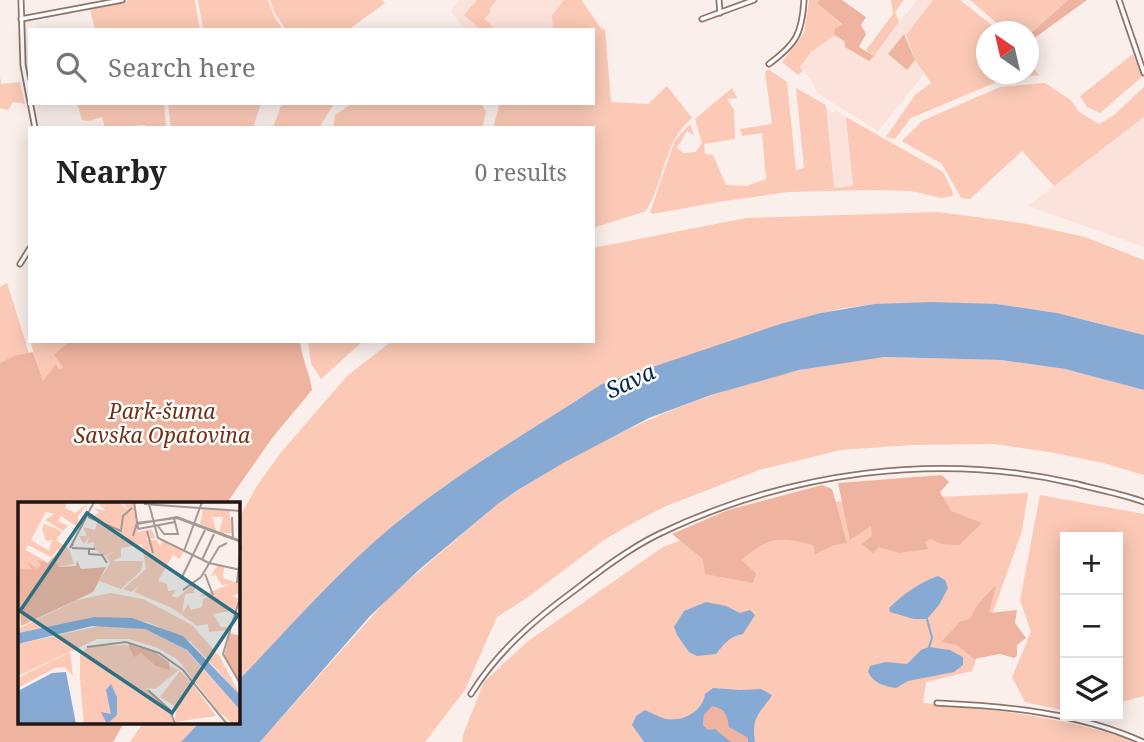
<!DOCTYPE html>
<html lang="en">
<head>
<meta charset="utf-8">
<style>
  :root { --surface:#fff; --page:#f6f6f6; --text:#222; --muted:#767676; --line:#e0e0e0 }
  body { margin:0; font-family:"Noto Serif",serif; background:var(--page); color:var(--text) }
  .controls { position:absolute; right:21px; bottom:21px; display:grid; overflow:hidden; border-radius:0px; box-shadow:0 4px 18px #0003 }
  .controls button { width:63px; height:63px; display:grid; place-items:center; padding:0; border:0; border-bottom:2px solid var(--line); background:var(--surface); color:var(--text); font:35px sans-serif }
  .compass { position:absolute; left:976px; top:21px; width:63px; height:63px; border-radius:50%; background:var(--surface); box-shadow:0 4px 18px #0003; rotate:326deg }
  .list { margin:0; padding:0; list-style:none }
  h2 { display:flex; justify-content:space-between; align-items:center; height:91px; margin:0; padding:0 28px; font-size:30px }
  h2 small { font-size:23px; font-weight:400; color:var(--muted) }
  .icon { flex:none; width:38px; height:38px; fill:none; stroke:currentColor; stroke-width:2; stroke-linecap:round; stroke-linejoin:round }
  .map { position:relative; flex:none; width:1144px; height:742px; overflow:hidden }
  .search { position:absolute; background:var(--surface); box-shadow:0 4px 18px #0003; left:28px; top:28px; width:567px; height:77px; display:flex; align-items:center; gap:18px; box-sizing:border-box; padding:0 24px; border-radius:0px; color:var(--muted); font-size:26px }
  .panel { position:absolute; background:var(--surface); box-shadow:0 4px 18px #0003; left:28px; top:126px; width:567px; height:217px; border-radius:0px }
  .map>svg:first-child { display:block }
</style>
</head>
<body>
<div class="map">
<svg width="1144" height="742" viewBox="0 0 1144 742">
  <rect width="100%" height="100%" fill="#fbefeb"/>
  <g fill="#fbe2da">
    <polygon points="460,0 582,0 603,30 593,36 593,30 465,30 451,11"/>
    <polygon points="917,0 933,0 906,35 905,34 907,70 915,60 924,74 878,131 817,93 811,79 800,67 811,52 834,36 845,42 845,47 878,53 880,47"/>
    <polygon points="827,110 833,112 835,110 846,117 853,187 834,188"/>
    <polygon points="1144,117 1144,247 1028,206"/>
  </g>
  <g fill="#fbc9b6">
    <polygon points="130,0 195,0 200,30 95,30 90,9"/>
    <polygon points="198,0 268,0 274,16 283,30 203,30"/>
    <polygon points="270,0 382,0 385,3 348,30 286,30 274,12"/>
    <polygon points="477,0 497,0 489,9 491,12 484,19 493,27 490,30 481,30 464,15"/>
    <path d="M564,0H581L602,30L605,29L611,102L648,104L667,86L692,118C663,142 665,181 646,211L593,228V128H493L500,103H593V30H553L552,16Z"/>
    <polygon points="809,0 819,0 817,3 842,25 834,34 841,40 834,36 811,52 800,67 803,71 798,75 782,62 804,33"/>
    <polygon points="891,0 904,0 895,12 899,22 874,56 866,50 893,14"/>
    <polygon points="933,0 960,0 999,31 986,32 986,74 1028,74 1029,63 1039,75 999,81 911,118 895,139 886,137 915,95 931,83 915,60 906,35"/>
    <polygon points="970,0 1068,0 1029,35 1028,32 1006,31"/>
    <polygon points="1133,54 1143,76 1100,113 1087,107 1080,96"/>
    <polygon points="768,69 787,82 796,170 804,168 796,88 826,105 834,188 853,186 846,117 943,172 952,190 953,196 941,198 912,191 868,190 788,192 718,202 653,214 650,212 675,140 690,124 694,135 687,131 677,148 684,153 696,152 702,143 695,119 732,88 737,98 727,99 734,110 735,139 704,144 705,154 713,155 726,185 746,186 766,179 762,133 742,136 740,129 772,124 765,72"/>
    <polygon points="0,77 1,84 20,82 25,104 13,102 8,110 0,108"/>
    <polygon points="1045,83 1071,100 1079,112 1099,124 1114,115 1144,87 1144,117 1054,186 1022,151 970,199 961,198 942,164 902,141 922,121 1000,87"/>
    <polygon points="77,103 164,103 166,128 146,128 145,125 105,128 102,117 90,121 82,120"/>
    <polygon points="168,103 261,103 253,128 171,128"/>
    <polygon points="282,103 333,103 333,105 319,128 273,128"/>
    <polygon points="353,103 481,103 486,112 482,128 333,128 335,115"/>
    <polygon points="938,212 1022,223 1085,237 1144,260 1144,335 1057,313 997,304 874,304 839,309 780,324 591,391 443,487 403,517 322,593 238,681 238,520 258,484 283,450 347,376 392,341 593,341 593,248 746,218"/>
    <polygon points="7,283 29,353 0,363 0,287"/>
    <polygon points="30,333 30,341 69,341 55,355 63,367 59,369 57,364 43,382 28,334"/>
    <polygon points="308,341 363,341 321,379 311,364"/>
    <path d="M884,357L1001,360L1065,369L1144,390V475L1103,463L1049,452L994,444L912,445L841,450L759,470L664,507L633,523L604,540L528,597L497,617L465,690L425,742H260L390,596L499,503C614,426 745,370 884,357Z"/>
    <path d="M1028,493L1022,531L972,671L926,682L923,703C977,708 1032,713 1086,727C1102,731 1118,734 1133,742H462L464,732L484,682L528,641L663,547L748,515L824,502Z"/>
    <polygon points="1040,495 1144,514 1144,696 1118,703 1118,537 1065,537 1065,711 1025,702 1012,677 1031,632 1020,600"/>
    <polygon points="143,723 199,723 181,742 130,742"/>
  </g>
  <g fill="#eeb49f">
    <polygon points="813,0 817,3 819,0 842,0 866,17 861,25 866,34 859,47 874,56 869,61 845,47 845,42 834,34 835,29 842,24"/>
    <polygon points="1068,0 1087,0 1029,42 1029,35"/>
    <polygon points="904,34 915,60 907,70 888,54"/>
    <path d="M69,341H300C302,360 310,373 312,390L273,437L226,504H19V723H124L113,742H0V363L14,356L33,352L43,381L56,364L59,369L63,367L54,355Z"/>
    <polygon points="942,475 949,482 940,492 951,511 982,523 959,545 942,544 930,539 925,542 928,549 899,553 879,547 873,553 862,544 872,536 871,526 850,540 838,483"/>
    <path d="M822,485L832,489L847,543L834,545L815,554L813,545C777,536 770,536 741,560L756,573L753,583L705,574L703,559L672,534L728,510Z"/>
    <polygon points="996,585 989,613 1017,610 1015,623 1026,638 1017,645 1017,656 1014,658 1000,654 974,659 957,645 941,642 961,621 970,619 978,604"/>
    <path d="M712,705C726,709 728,719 735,731L748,738V742H731L715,729L708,730L703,724L704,715Z"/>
  </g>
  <g fill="#87aad5">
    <path d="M932,302L997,304L1057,313L1144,335V390L1065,369L1001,360L884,357L799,370L711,395L649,418L565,462L518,490L499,503L421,568L370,616L260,742H181L199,723H238V681C292,625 344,564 405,516C463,469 529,432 591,391L602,384L780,324L821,313L874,304Z"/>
    <path d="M938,576L945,580L948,588L939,605L927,619H914L890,612L889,608C904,594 918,583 938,576Z"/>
    <path d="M706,602L726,606L740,613L750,610L755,615L743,634C730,636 724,644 716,654L697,656L689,652L677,635L674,627L684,611Z"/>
    <path d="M929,647L950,650L963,657V665L954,672L908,681L896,688C884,686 873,683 868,672L870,666L886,662L907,664L921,650Z"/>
    <path d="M713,688L740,690L761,689L772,695C760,714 751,716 755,742H748V738L729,727C727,714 725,709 712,706L704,715L703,725L708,730L715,729L731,742H644L632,725L636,716L645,710C652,713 659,717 666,719C683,722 703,711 705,694Z"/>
  </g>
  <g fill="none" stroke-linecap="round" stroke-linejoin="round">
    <polyline stroke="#87aad5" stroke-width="2" points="927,619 932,638 929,647"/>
    <g stroke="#8f746b" stroke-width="7">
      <g id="street">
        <polyline points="21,0 23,65 35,128"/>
        <polyline points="719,0 720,13"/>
        <polyline points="1119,0 1144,73"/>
        <polyline points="21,19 122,0"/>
        <polyline points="702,19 754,0"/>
        <path d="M769,64C796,44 802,34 804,0"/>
        <polyline points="20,264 30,248"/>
        <path d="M471,694C498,651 535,619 575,590C601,570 630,548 659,534C788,472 938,451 1077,484C1099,490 1123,494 1144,502"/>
        <path d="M937,703C1007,706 1079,713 1143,742"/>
      </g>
    </g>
    <use href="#street" stroke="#fff" stroke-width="3.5"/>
  </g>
  <g text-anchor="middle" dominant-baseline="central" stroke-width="5" stroke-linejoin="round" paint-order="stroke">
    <g font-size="21" font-style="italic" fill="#732f12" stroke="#fff">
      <text x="162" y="411">Park-šuma<tspan x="162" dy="24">Savska Opatovina</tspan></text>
    </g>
    <g font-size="23" font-style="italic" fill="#042951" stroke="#fff">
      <text transform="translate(630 380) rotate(-25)">Sava</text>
    </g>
  </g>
  <g transform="translate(18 502)">
    <rect width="222" height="222" fill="#fbefeb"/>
    <path d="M0,0H49L47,6L57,11L71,0L60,14L61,26L43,14L40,19L50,24L45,29L27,18L36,12L28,10L13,38L31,49L34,38L28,39L24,27L26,22L37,26L44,30L38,38L51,47L56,62L40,65L35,55L41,48L40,47L33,55L10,43L8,48L29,60L19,67L0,66ZM87,0H101L110,9L105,0H115L120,30L133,27L138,36L132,37L129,29V38H139L142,44L144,39L165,50L162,57L155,53L140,79L149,82L150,89L158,88L154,94L159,96L177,81L176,91L167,92L164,112L170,102L173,108L184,105L185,97L195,93L179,95L213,82L204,83L197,72L192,75L199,64L206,65L205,76L222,82V91L214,94L220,96L217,108L195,112L203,125H212L210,128L191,130L190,122L179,124L154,106L116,90L123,82L114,90L105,87L128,67L124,42L103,46V55L94,59H125L123,69L103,87L81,79L92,61L88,55L98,48L87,54L75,47L76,40L69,42L71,35L66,42L61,34H69L65,25L77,28L80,17L76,14L81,10L76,6L88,9L81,2ZM185,7L211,9L215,31H201L205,15H194L199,30L182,22ZM93,91L125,97L174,123L202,155L222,193L173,140L130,120L76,115L0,131V127L59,98ZM90,122L127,127L167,147L222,208V222H215L200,209L160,158L140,146L111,137H79L0,174V142ZM108,143L161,168L137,187L128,186L151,209L156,222H66L62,180L68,179H62V152L72,144ZM52,150L55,174L46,165L37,166L0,186V176ZM162,169L174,181L198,214L157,220L158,205L142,195Z" fill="#fbc9b6"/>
    <path d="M35,55L41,65L58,64L59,58L63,67L88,65L75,90L3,124L0,66L14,67L9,60L19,67L23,63L19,58L30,61ZM212,131L222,134V183L206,154ZM110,142L136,150L151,160L152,168L138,164L123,151L116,155Z" fill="#eeb49f"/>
    <path d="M76,115L114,116L165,134L222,193V208L169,148L127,127L74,124L0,142V131ZM48,170L58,222H0V189L34,171ZM93,182L99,195V213L89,222L83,210L93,212L88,188Z" fill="#87aad5"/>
    <path fill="none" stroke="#a49995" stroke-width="2" d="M116,0L120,27M126,2L223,9M131,2L140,36L191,61L223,68M70,15L103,29L105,14L114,6M214,15L215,38M119,22L159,15L223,39M118,24L115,34L119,21L159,16L223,40M140,24L146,32H160L156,16M120,27L157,20M129,29L135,51M55,42L52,46L76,0M54,46L77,47M71,47V52L84,53L89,61M166,49L184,0M184,58L196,32M187,72L195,93M163,77L187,28M219,81L223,44M165,88L183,75L201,45L209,41M223,92L205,152L223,183M69,145L108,140L141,151L165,168L209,222M130,188L152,208L157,222"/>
    <path fill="#2e7082" fill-opacity="0.15" stroke="#2e7082" stroke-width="3.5" d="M69,11L220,113L154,211L2,109Z"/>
    <rect width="222" height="222" fill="none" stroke="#221714" stroke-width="3.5"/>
  </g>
</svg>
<div class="controls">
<button>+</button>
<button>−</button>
<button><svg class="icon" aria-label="layers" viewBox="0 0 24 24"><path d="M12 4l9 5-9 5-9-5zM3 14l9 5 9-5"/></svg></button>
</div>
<svg class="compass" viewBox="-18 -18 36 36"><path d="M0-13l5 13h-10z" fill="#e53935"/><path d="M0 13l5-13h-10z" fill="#767676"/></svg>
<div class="search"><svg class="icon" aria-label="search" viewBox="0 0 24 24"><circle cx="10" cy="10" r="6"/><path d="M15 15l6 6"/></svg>Search here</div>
<section class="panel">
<h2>Nearby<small>0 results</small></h2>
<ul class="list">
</ul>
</section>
</div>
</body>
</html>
